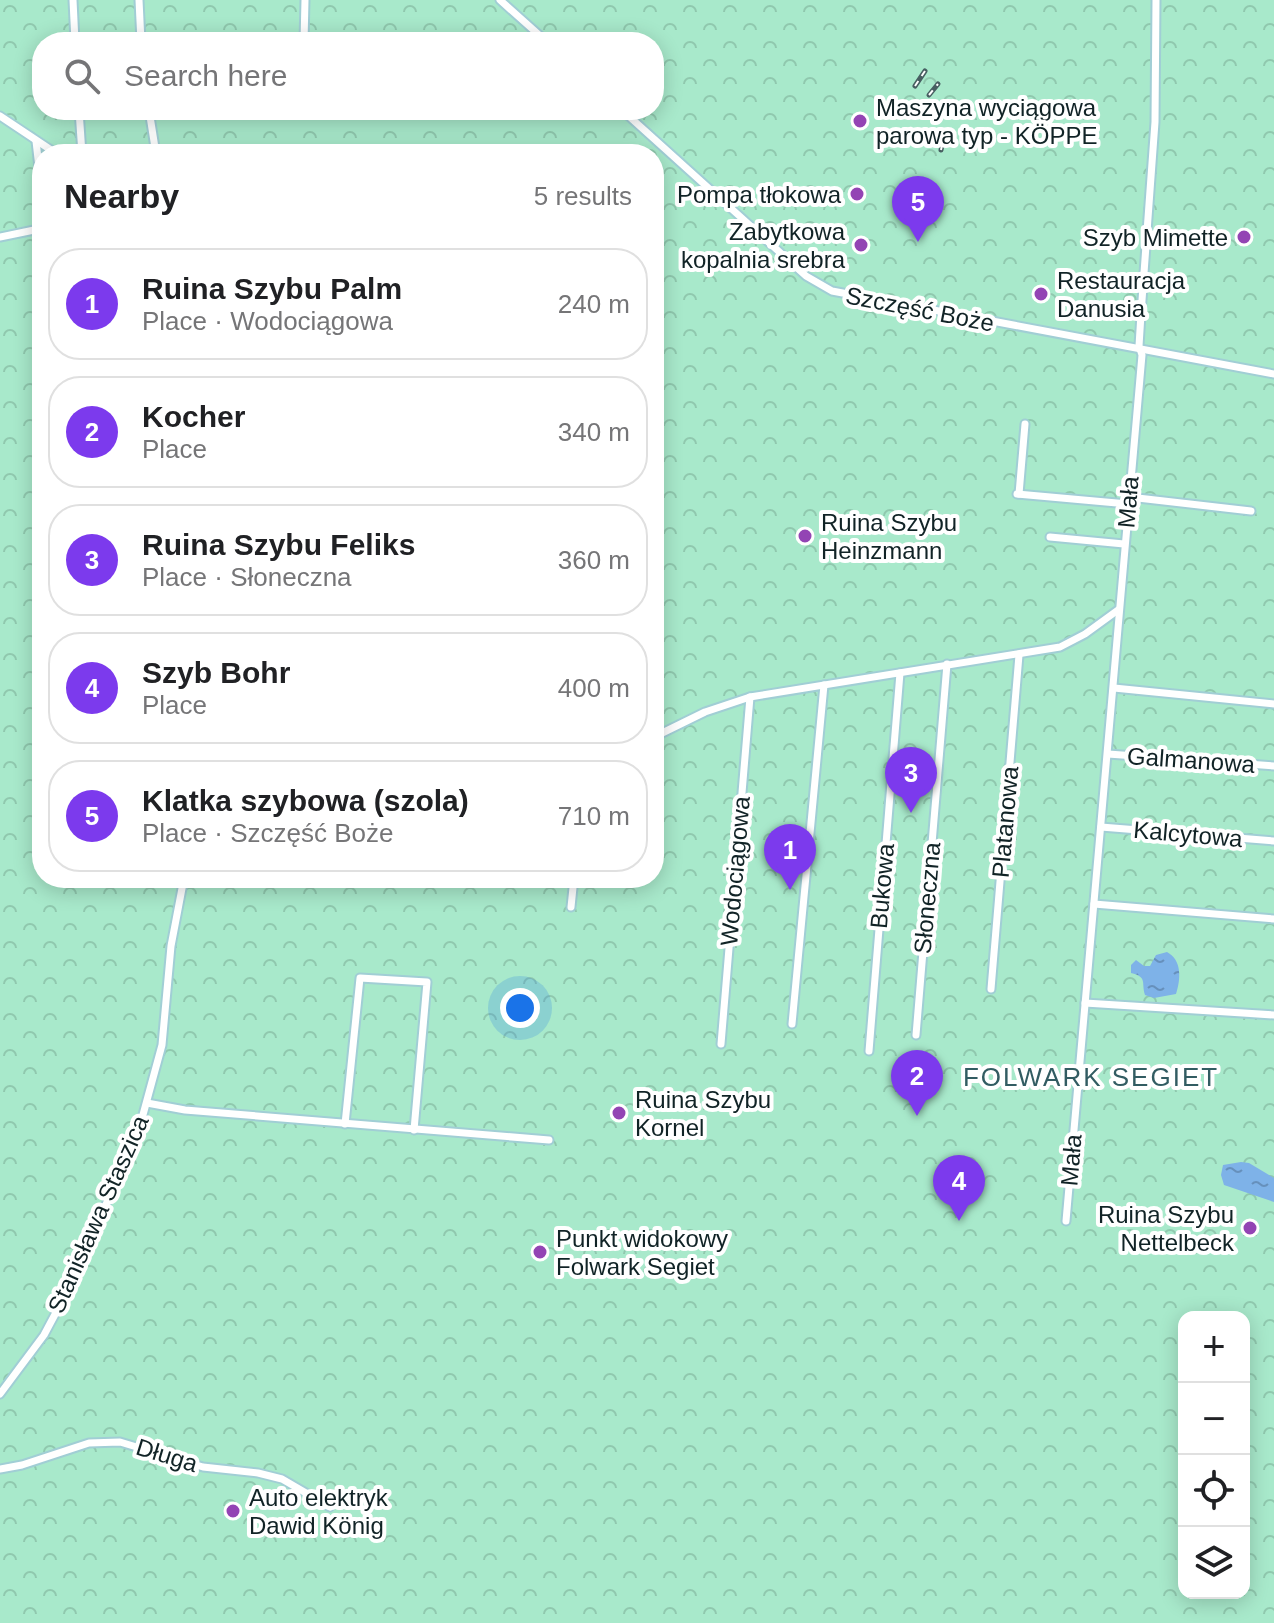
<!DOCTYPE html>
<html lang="en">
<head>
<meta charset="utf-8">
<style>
  :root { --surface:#fff; --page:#f2f2f2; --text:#202124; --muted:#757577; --line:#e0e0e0; --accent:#7c3aed }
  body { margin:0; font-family:Arial,sans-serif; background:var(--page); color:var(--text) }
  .controls { position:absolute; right:24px; bottom:24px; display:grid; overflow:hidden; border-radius:16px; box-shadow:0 4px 20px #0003 }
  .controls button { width:72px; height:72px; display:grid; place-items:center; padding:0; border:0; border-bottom:2px solid var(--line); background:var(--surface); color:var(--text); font:40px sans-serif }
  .you { position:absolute; left:520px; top:1008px; width:28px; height:28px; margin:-20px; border:6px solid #fff; border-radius:50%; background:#1a73e8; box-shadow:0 0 0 12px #1a73e833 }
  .badge { display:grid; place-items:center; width:52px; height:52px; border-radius:50%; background:var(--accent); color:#fff; font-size:26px; font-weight:700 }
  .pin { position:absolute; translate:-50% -66px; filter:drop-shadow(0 2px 4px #0008) }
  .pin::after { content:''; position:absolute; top:42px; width:28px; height:24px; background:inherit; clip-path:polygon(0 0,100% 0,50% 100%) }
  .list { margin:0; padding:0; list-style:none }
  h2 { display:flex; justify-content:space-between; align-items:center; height:104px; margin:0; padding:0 32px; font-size:34px }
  h2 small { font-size:26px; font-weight:400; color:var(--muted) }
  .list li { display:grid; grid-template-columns:52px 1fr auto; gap:24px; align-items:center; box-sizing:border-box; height:112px; margin:0 16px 16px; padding:0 16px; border:2px solid var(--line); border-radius:32px }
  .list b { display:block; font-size:30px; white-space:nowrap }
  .list p { margin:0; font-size:26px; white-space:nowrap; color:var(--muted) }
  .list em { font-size:26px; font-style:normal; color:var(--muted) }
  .icon { flex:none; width:44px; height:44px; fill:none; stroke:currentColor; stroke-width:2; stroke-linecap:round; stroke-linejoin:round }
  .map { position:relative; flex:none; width:1274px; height:1623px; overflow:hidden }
  .search { position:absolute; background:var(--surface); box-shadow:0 4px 20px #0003; left:32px; top:32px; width:632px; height:88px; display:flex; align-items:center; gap:20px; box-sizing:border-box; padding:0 28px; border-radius:32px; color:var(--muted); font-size:30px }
  .panel { position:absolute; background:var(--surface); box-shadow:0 4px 20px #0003; left:32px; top:144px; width:632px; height:744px; border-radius:32px }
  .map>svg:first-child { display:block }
</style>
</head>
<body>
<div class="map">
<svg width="1274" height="1623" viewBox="0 0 1274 1623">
  <defs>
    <pattern id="park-crowns" width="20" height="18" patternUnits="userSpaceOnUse" patternTransform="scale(2)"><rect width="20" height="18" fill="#a8e9cb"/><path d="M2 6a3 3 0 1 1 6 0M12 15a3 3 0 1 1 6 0" fill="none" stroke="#90c8ae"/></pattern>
    <pattern id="water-ripples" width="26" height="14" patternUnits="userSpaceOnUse" patternTransform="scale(2)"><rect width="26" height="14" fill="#7eb2e8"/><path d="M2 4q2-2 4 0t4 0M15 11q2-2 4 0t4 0" fill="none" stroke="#6690bc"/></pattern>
  </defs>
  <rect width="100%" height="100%" fill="#d2f7fc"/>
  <path fill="url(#park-crowns)" fill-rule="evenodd" d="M0,0H1274V1623H0ZM42,42H654V110H42ZM42,154H654V878H42ZM1184,1317H1244V1593H1184Z"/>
  <g fill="url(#water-ripples)">
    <path d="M1167,952C1182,960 1181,979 1176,994L1154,998L1145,995C1141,983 1148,977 1131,973V965L1136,960L1144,966H1150L1156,955Z"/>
    <polygon points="1241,1162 1249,1163 1274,1178 1274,1202 1224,1185 1221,1175 1223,1165"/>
  </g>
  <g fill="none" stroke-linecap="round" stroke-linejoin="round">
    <g stroke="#a1ced5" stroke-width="11">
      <g id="street">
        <polyline points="73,0 75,42"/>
        <polyline points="139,0 141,42"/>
        <polyline points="500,0 547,42"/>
        <polyline points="304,42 305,0"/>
        <polyline points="79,110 82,154"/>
        <polyline points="149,110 156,154"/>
        <polyline points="622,110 806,276 832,291 1274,374"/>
        <polyline points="0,116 57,154"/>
        <polyline points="36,141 42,194"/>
        <polyline points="0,237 39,229 42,226"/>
        <polyline points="1017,494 1128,504"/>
        <polyline points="1019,494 1025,424"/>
        <polyline points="1129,497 1251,511"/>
        <polyline points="1050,537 1124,544"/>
        <polyline points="1114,688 1274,704"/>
        <polyline points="654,737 705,712 750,697 1060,647 1085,634 1118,610"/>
        <polyline points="1108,754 1274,766"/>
        <polyline points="1101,827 1274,841"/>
        <polyline points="1094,904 1274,919"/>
        <polyline points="571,907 574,878"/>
        <polyline points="991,989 1019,655"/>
        <polyline points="1085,1003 1274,1015"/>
        <polyline points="792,1024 824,685"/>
        <polyline points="916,1035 947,664"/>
        <polyline points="721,1044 750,697"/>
        <polyline points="869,1051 900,673"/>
        <polyline points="147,1103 185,1110 549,1140"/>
        <polyline points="345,1124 360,978 427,982 414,1130"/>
        <polyline points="1066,1221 1142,355 1139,346 1141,314 1155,122 1156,0"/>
        <polyline points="0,1394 44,1335 76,1275 141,1122 162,1045 171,946 184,878"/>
        <polyline points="0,1469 22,1465 89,1443 120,1442 203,1467 258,1473 282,1479 330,1507"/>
      </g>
    </g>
    <use href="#street" stroke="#fff" stroke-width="7"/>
    <g stroke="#475e61" stroke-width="5">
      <g id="rail">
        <polyline points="915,86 925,71"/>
        <polyline points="929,95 938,84"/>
        <polyline points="941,112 951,106"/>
        <polyline points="941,150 942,145"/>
      </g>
    </g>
    <use href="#rail" stroke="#fff" stroke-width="2" stroke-dasharray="6" stroke-linecap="butt"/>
  </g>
  <g fill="#9344b4" stroke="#fff" stroke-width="3">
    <circle cx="860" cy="121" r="8"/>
    <circle cx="857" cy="194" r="8"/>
    <circle cx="1244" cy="237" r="8"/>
    <circle cx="861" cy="245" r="8"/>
    <circle cx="1041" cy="294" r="8"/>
    <circle cx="805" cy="536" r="8"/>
    <circle cx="619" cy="1113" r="8"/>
    <circle cx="1250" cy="1228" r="8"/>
    <circle cx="540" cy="1252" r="8"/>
    <circle cx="233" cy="1511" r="8"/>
  </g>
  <g text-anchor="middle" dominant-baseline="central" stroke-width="8" stroke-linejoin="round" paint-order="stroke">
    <g font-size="24" fill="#112326" stroke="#fff" text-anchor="start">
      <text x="876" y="107">Maszyna wyciągowa<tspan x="876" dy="28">parowa typ - KÖPPE</tspan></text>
      <text x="841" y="194" text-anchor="end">Pompa tłokowa</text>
      <text x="845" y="231" text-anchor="end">Zabytkowa<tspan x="845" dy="28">kopalnia srebra</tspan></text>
      <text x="1228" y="237" text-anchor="end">Szyb Mimette</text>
      <text x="1057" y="280">Restauracja<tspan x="1057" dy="28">Danusia</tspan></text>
      <text x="821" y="522">Ruina Szybu<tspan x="821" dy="28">Heinzmann</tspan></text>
      <text x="635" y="1099">Ruina Szybu<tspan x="635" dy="28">Kornel</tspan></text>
      <text x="1234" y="1214" text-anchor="end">Ruina Szybu<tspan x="1234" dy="28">Nettelbeck</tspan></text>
      <text x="556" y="1238">Punkt widokowy<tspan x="556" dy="28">Folwark Segiet</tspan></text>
      <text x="249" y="1497">Auto elektryk<tspan x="249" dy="28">Dawid König</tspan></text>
    </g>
    <g font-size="24" fill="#112326" stroke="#fff">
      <text transform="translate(920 309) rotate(11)">Szczęść Boże</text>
      <text transform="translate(1128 502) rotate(-85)">Mała</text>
      <text transform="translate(1191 760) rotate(4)">Galmanowa</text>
      <text transform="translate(1005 822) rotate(-85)">Platanowa</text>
      <text transform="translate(1188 834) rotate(5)">Kalcytowa</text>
      <text transform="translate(735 871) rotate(-85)">Wodociągowa</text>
      <text transform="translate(882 886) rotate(-85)">Bukowa</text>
      <text transform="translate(927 898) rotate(-85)">Słoneczna</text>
      <text transform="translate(1071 1160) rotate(-85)">Mała</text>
      <text transform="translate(98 1214) rotate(-66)">Stanisława Staszica</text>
      <text transform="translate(167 1455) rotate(17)">Długa</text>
    </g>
    <g font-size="26" letter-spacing="2" fill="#325c62" stroke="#fff">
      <text x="1091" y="1077">FOLWARK SEGIET</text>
    </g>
  </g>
</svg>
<div class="controls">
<button>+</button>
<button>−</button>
<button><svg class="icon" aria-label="locate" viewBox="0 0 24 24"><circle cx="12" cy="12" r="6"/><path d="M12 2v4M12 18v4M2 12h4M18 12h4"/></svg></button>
<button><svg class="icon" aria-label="layers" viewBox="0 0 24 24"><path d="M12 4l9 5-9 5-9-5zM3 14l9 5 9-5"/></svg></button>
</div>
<div class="you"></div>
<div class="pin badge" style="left:790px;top:890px">1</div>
<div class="pin badge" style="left:917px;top:1116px">2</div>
<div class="pin badge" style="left:911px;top:813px">3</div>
<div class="pin badge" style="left:959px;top:1221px">4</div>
<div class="pin badge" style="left:918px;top:242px">5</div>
<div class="search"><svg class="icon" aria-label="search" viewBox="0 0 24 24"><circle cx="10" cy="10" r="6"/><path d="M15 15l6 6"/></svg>Search here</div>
<section class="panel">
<h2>Nearby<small>5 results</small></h2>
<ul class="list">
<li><span class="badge">1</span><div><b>Ruina Szybu Palm</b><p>Place · Wodociągowa</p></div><em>240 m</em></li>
<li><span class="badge">2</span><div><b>Kocher</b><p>Place</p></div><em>340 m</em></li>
<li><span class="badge">3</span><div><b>Ruina Szybu Feliks</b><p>Place · Słoneczna</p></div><em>360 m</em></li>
<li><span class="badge">4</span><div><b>Szyb Bohr</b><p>Place</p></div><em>400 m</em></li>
<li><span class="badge">5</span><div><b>Klatka szybowa (szola)</b><p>Place · Szczęść Boże</p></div><em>710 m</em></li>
</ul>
</section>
</div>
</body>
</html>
